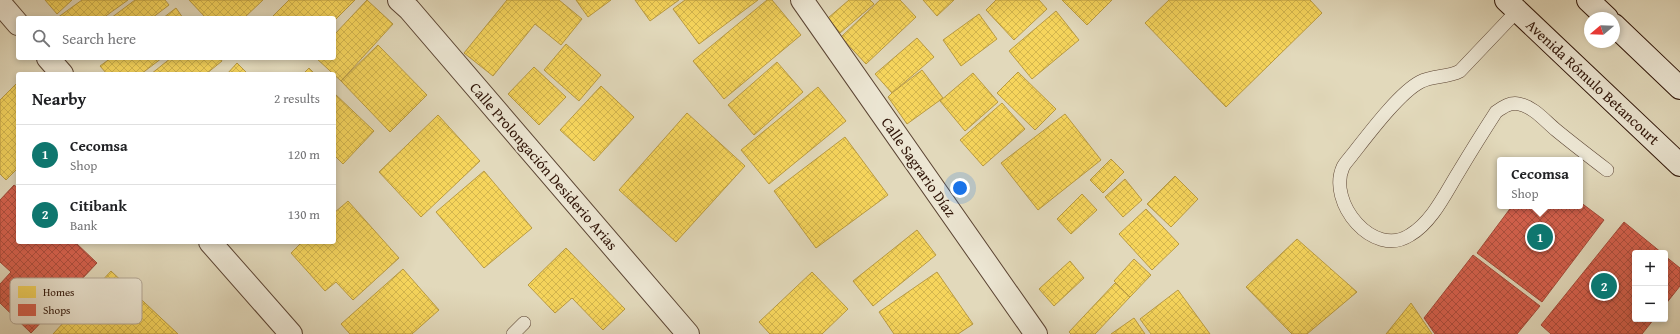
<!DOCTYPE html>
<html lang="en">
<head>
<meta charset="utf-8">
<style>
  :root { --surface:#fff; --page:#f6f6f6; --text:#202124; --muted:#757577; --line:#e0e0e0; --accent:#0f766e }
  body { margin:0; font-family:"Gentium Book Plus",serif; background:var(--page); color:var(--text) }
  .controls { position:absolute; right:12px; bottom:12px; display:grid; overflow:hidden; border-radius:4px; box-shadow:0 2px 6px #0003 }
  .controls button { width:36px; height:36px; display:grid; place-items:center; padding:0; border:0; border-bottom:1px solid var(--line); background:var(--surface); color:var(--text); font:20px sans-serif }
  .compass { position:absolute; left:1584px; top:12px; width:36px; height:36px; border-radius:50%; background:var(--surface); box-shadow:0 2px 6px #0003; rotate:251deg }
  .you { position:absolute; left:960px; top:188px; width:14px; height:14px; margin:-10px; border:3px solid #fff; border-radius:50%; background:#1a73e8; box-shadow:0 0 0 6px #1a73e833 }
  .badge { display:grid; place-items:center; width:26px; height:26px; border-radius:50%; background:var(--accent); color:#fff; font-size:13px; font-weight:700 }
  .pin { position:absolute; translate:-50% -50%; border:2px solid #fff; box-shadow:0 1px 4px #0006 }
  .popup { position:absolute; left:1497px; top:157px; width:86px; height:52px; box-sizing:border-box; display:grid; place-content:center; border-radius:4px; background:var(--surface); filter:drop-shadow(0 1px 3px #0005); font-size:13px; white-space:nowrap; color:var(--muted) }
  .popup b { font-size:15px; color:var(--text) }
  .popup::after { content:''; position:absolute; left:50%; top:100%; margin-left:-8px; border:8px solid transparent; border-top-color:var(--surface) }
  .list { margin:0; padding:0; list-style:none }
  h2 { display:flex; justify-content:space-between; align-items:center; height:52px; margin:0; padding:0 16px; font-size:17px }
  h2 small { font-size:13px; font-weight:400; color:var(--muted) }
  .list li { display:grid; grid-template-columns:26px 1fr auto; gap:12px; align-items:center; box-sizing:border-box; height:60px; padding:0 16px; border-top:1px solid var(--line) }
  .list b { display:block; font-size:15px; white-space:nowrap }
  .list p { margin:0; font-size:13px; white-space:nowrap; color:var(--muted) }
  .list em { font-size:13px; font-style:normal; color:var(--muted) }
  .icon { flex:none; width:22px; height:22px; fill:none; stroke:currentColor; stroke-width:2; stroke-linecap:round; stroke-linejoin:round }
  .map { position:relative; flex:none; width:1680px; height:334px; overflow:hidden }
  .search { position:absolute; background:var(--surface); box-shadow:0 2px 6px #0003; left:16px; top:16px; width:320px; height:44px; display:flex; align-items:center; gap:10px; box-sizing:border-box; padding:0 14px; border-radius:4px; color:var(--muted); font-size:15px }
  .panel { position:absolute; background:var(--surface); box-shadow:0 2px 6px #0003; left:16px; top:72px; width:320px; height:172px; border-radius:4px }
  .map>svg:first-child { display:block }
</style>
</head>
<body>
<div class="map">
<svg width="1680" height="334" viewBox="0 0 1680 334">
  <defs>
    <pattern id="homes-cross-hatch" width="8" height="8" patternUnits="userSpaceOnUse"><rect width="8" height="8" fill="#f6d55c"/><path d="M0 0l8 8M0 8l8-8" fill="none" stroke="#d3b64e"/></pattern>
    <pattern id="shops-cross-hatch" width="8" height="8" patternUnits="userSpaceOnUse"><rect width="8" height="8" fill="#d6604d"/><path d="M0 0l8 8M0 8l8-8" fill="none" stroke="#ae4e3e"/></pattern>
  </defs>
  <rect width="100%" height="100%" fill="#e2d9bb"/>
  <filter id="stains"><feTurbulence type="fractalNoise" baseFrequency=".005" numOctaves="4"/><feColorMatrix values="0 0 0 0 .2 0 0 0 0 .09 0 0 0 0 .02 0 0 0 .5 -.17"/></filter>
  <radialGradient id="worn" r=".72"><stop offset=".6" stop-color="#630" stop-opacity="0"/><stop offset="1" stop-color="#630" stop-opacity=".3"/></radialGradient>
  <g fill="url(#homes-cross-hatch)" stroke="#ba9b42">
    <polygon points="45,0 72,0 57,14"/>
    <polygon points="82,0 128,0 103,18 57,18"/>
    <polygon points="135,0 165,0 169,5 152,18 111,18"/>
    <polygon points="189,0 263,0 244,18 206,18"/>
    <polygon points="289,0 355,0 334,21 334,18 271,18"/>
    <polygon points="367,0 393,24 341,81 316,58 334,58 334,35"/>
    <polygon points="507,0 559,0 582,19 561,45 535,24 493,76 464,53"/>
    <polygon points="576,0 611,0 588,17"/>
    <polygon points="635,0 679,0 650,21"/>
    <polygon points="685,0 758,0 699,44 673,9"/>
    <polygon points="767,0 772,0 801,35 724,99 693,61"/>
    <polygon points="849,0 870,0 874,4 840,33 828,18"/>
    <polygon points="880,0 900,0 916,17 866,64 841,37"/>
    <polygon points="923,0 954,0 937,16"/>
    <polygon points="996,0 1039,0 1047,9 1014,40 986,10"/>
    <polygon points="1062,0 1112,0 1087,25"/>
    <polygon points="1169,0 1310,0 1322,13 1226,107 1145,23"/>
    <polygon points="176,8 183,18 163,18"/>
    <polygon points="1056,11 1079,40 1032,79 1009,51"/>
    <polygon points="979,14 997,39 961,66 943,40"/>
    <polygon points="917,38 934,57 892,93 875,74"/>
    <polygon points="566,44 601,75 579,101 544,70"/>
    <polygon points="378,45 427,95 390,132 341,81"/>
    <polygon points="111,58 162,58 141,74 107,74 100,66"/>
    <polygon points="171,58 220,58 222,61 206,74 151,74"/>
    <polygon points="777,62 803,92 754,135 728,105"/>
    <polygon points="237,63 248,74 227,74"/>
    <polygon points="534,67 566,97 539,125 508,94"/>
    <polygon points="309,68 315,74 303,74"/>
    <polygon points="922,70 943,98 907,124 888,97 892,93"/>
    <polygon points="1018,72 1056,109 1035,130 997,93"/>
    <polygon points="973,73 998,102 965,131 940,101"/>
    <polygon points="18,82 18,168 6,180 0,174 0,100"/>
    <polygon points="601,86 634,117 594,161 560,130"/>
    <polygon points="818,87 846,121 769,184 741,150"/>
    <polygon points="334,93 374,131 343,164 334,155"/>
    <polygon points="1002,103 1025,129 983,166 960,140"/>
    <polygon points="687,113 745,166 676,242 619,190"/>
    <polygon points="1065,114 1101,160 1038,210 1001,163"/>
    <polygon points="438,115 480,161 421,217 379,172"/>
    <polygon points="845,137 888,195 816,248 774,191"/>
    <polygon points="1111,159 1124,172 1103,193 1090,180"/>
    <polygon points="484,171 532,228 484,268 436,212"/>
    <polygon points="1175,176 1198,199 1171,227 1147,204"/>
    <polygon points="1125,179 1142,200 1123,217 1105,197"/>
    <polygon points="1082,194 1097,210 1071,234 1057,219"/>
    <polygon points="348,201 399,258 353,300 336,282 325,291 291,253 302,242 334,242 334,213"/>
    <polygon points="1146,209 1179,244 1152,270 1119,234"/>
    <polygon points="917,230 936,255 873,306 853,281"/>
    <polygon points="1297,239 1357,292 1307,334 1292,334 1246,287"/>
    <polygon points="566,248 625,309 603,330 572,298 555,313 528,285"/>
    <polygon points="1134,259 1151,275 1130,297 1114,281"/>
    <polygon points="1070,261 1084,278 1054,306 1039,289"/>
    <polygon points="403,269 439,310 412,334 350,334 341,324"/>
    <polygon points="111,271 178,334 53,334"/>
    <polygon points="812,272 848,309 822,334 770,334 759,322"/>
    <polygon points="937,272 973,324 958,334 894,334 879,312"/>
    <polygon points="1115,283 1130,297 1095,334 1071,334 1069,332"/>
    <polygon points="1178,290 1210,334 1151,334 1140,319"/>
    <polygon points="1411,303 1432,334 1386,334"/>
    <polygon points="1134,318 1145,334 1111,334"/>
  </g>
  <g fill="url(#shops-cross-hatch)" stroke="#a44938">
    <polygon points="14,185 18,188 18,242 75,242 97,263 31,333 0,303 0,284 11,272 0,262 0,200"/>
    <polygon points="1580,202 1604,220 1542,302 1477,253 1512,206 1580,206"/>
    <polygon points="1624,222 1662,253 1635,253 1635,319 1654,319 1642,334 1551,334 1541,325"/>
    <polygon points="1473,255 1540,306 1517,334 1435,334 1424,318"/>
    <polygon points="1665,256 1680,268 1680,286 1665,305"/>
  </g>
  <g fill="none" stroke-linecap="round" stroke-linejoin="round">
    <g stroke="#5b4433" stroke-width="14">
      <g id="service">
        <path d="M1517,11L1460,71C1447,78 1433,75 1420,82C1399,93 1367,136 1352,155C1349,159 1345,163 1343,167C1327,202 1373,259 1410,235C1432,222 1445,194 1458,173C1470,153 1483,132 1496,112C1503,107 1510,102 1519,104C1534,107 1545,121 1556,130C1573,144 1590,157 1607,170"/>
        <polyline points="513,334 524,323"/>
      </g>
    </g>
    <g stroke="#5b4433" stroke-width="24">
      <g id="minor">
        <polyline points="399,0 409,9 688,334"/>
        <polyline points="802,0 1036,334"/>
        <polyline points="0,3 18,24"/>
        <polyline points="48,58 62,74"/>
        <polyline points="210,242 291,334"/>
      </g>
    </g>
    <g stroke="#2e1306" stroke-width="24">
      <g id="secondary">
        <polyline points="1506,0 1680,165"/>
        <polyline points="1588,0 1607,18"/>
        <polyline points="1614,25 1680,88"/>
      </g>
    </g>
    <use href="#service" stroke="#ece6d3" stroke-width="13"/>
    <use href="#minor" stroke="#ece6d3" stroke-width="22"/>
    <use href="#secondary" stroke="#ece6d3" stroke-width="22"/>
  </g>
  <g text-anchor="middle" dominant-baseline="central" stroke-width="4" stroke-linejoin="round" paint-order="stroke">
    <g font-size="15" fill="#2e1306" stroke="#ece6d3">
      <text transform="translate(1593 82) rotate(43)">Avenida Rómulo Betancourt</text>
      <text transform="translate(544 166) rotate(49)">Calle Prolongación Desiderio Arias</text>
      <text transform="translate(919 167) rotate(55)">Calle Sagrario Díaz</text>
    </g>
  </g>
  <rect x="10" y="278" width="132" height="46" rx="6" fill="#ece6d3" stroke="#b3a796" stroke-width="1"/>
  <rect x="18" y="286" width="18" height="12" fill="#f6d55c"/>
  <rect x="18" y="304" width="18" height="12" fill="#d6604d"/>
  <g font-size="11" fill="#2e1306">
    <text x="43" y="296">Homes</text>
    <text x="43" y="314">Shops</text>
  </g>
  <rect width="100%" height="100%" filter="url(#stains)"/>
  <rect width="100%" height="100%" fill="url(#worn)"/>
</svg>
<div class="controls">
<button>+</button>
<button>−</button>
</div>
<svg class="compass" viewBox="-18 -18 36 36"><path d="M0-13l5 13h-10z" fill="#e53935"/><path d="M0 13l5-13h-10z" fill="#757577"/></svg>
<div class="you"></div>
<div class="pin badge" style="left:1540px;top:237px">1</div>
<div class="popup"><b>Cecomsa</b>Shop</div>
<div class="pin badge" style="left:1604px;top:286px">2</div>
<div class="search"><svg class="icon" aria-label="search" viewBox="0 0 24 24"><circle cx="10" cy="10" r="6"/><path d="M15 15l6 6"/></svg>Search here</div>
<section class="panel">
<h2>Nearby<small>2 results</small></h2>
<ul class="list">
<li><span class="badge">1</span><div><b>Cecomsa</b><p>Shop</p></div><em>120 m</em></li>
<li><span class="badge">2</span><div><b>Citibank</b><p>Bank</p></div><em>130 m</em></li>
</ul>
</section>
</div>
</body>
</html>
